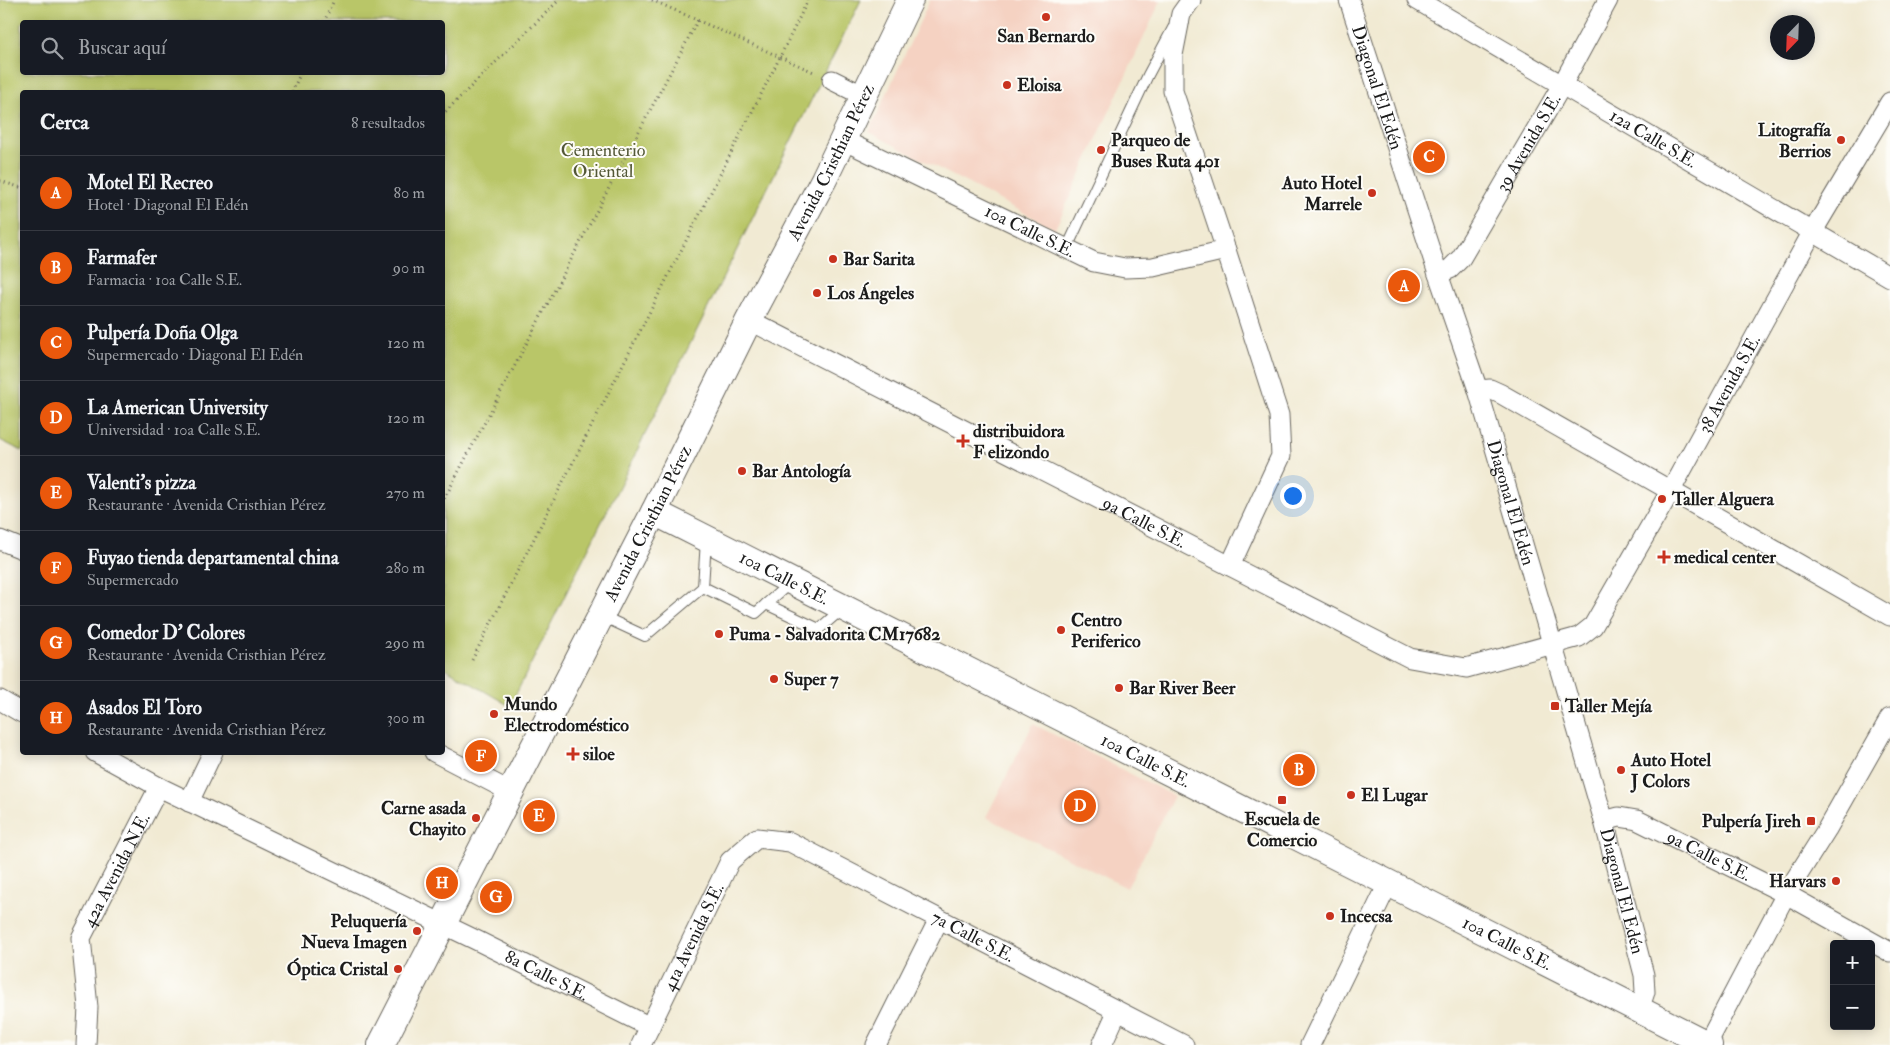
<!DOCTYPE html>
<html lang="es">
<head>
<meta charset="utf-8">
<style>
  :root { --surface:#171b24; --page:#242831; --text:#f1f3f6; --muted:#9ea1a6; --line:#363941; --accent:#ea580c }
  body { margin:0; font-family:"IM FELL Double Pica",serif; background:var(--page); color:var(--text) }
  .controls { position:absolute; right:15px; bottom:15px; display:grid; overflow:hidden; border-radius:5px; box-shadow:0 2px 12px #0003 }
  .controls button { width:45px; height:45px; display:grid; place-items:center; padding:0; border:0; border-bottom:1px solid var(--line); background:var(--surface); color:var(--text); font:25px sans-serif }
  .compass { position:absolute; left:1770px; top:15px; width:45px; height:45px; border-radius:50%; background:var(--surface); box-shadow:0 2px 12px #0003; rotate:203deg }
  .you { position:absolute; left:1292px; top:495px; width:18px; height:18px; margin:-12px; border:4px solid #fff; border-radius:50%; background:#1a73e8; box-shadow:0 0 0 8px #1a73e833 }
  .badge { display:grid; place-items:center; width:32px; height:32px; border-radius:50%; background:var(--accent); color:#fff; font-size:16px; font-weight:700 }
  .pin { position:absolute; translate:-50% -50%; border:2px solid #fff; box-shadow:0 1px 5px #0006 }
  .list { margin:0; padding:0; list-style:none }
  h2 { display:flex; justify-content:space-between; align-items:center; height:65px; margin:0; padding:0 20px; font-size:21px }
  h2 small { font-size:16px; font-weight:400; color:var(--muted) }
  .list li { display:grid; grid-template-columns:32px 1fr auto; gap:15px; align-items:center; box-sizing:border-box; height:75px; padding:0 20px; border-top:1px solid var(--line) }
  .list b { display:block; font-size:19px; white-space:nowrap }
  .list p { margin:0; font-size:16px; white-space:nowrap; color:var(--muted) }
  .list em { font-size:16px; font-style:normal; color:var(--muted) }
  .icon { flex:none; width:28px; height:28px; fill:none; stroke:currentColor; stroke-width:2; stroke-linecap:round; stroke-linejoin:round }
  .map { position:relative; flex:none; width:1890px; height:1045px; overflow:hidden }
  .search { position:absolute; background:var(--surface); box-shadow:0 2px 12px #0003; left:20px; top:20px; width:425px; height:55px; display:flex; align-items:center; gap:12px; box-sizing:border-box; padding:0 18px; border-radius:5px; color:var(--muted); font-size:19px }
  .panel { position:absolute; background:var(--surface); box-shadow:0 2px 12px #0003; left:20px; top:90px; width:425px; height:665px; border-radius:5px }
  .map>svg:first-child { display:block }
</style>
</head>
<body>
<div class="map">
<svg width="1890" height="1045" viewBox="0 0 1890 1045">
  <rect width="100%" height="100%" fill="#fdfcf7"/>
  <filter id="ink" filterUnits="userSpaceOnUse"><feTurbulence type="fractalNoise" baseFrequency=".02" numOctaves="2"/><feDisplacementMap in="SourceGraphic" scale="10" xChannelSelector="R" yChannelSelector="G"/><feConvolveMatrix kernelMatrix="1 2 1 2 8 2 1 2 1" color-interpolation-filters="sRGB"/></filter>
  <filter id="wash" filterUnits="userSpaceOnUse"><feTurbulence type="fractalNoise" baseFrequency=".0096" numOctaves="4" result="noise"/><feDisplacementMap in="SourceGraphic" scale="20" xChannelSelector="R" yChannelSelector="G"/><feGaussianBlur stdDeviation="1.12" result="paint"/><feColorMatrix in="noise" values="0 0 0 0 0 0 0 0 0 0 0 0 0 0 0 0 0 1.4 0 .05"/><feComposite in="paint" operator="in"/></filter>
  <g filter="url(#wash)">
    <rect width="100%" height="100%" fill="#f1ead3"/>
    <g fill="#f5d2c2">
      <polygon points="930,0 1161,0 1055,229 869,132"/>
      <polygon points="1033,724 1174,796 1127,888 986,817"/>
    </g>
    <path fill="#b9c668" stroke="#6a7142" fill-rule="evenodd" d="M0,0H861L510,706L443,667L442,92H22V451L0,440ZM22,22H442V72H22Z"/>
  </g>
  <g filter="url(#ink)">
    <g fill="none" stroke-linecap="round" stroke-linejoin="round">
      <g stroke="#67645c" stroke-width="12">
        <g id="lane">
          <polyline points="1066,250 1148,75 1173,28"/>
          <polyline points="706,540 703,587 756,613 791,582"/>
          <polyline points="766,604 819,629 842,609"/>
          <polyline points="602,616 645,636 703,587"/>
        </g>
      </g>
      <g stroke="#67645c" stroke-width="21">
        <g id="street">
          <polyline points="1191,0 1181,14 1173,55 1173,91 1226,250 1279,415 1281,456 1230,566"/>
          <path id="s1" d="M1349,0L1438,274L1478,390L1604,821L1644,975L1645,992L1639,1010"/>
          <path id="s2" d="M1417,0L1890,277"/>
          <polyline points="832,80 864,96"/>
          <path id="s3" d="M843,140L1094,262L1125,268L1153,267L1226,250"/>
          <path id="s4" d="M1438,274L1450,269L1461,258L1562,85L1608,0"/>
          <path id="s5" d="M749,320L1410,658L1466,668L1579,637L1593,626L1671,490L1813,231L1890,102"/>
          <polyline points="1478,390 1490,389 1501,394 1890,616"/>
          <polyline points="0,540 22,549"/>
          <polyline points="0,700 22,713"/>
          <path id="s6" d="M95,752L159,787L478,941L650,1027"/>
          <polyline points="434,752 511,792"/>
          <polyline points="189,802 213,752"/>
          <path id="s7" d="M1604,821L1619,817L1637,820L1786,894L1890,952"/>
          <polyline points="1707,1044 1786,894 1827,829 1890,718"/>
          <path id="s8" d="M86,1045L88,1007L81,938L159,787"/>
          <path id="s9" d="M641,1045L730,861L757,838L790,842L1184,1045"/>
          <polyline points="876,1045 939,919"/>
          <polyline points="1102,1045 1117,1012"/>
          <polyline points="1310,1045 1389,882"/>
        </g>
      </g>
      <g stroke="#67645c" stroke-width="28">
        <g id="secondary">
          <path id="s10" d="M654,512L1709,1045"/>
          <path id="s11" d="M381,1045L654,512L749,320L824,179L910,0"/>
        </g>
      </g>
      <g stroke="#67645c" stroke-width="3" stroke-dasharray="1 4" stroke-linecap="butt">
        <polyline points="652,0 816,73"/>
        <polyline points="324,22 334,0"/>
        <polyline points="292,92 301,72"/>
        <polyline points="442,115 559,0"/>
        <polyline points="0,181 22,188"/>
        <polyline points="442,503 698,20"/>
        <polyline points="472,660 780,57 808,0"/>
      </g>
      <use href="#lane" stroke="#fff" stroke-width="10"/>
      <use href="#street" stroke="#fff" stroke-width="19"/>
      <use href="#secondary" stroke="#fff" stroke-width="26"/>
    </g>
  </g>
  <g fill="#c8321e" stroke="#fdfcf7" stroke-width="2">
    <circle cx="1046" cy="17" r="5"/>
    <circle cx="1007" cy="85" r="5"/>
    <circle cx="1841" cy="140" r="5"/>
    <circle cx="1101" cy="150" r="5"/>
    <circle cx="1372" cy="193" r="5"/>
    <circle cx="833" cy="259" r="5"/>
    <circle cx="817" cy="293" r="5"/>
    <path d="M960.5 433.5h5v5h5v5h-5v5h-5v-5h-5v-5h5z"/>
    <circle cx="742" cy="471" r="5"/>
    <circle cx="1662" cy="499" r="5"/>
    <path d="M1661.5 549.5h5v5h5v5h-5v5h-5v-5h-5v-5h5z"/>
    <circle cx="1061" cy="630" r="5"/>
    <circle cx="719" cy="634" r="5"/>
    <circle cx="774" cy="679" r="5"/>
    <circle cx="1119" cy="688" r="5"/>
    <rect x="1550" y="701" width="10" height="10" rx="2.5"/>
    <circle cx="494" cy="714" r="5"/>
    <path d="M570.5 746.5h5v5h5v5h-5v5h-5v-5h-5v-5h5z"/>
    <circle cx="1621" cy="770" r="5"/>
    <circle cx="1351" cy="795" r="5"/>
    <rect x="1277" y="795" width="10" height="10" rx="2.5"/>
    <circle cx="476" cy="818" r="5"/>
    <rect x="1806" y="816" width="10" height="10" rx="2.5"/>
    <circle cx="1836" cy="881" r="5"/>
    <circle cx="1330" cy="916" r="5"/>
    <circle cx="417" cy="931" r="5"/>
    <circle cx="398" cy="969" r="5"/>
  </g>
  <g text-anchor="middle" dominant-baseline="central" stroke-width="4" stroke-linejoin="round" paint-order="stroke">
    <g font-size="18" font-weight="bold" fill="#1c1c1c" stroke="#fdfcf7" text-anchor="start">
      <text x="1046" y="36" text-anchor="middle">San Bernardo</text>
      <text x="1017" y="85">Eloisa</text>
      <text x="1831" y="130" text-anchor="end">Litografía<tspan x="1831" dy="21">Berrios</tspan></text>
      <text x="1111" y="140">Parqueo de<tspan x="1111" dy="21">Buses Ruta 401</tspan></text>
      <text x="1362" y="183" text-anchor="end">Auto Hotel<tspan x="1362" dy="21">Marrele</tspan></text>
      <text x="843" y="259">Bar Sarita</text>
      <text x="827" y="293">Los Ángeles</text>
      <text x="973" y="431">distribuidora<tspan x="973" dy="21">F elizondo</tspan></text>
      <text x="752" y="471">Bar Antología</text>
      <text x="1672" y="499">Taller Alguera</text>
      <text x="1674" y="557">medical center</text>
      <text x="1071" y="620">Centro<tspan x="1071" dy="21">Periferico</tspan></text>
      <text x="729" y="634">Puma - Salvadorita CM17682</text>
      <text x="784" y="679">Super 7</text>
      <text x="1129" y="688">Bar River Beer</text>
      <text x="504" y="704">Mundo<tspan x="504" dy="21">Electrodoméstico</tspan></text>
      <text x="1565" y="706">Taller Mejía</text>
      <text x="583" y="754">siloe</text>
      <text x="1631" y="760">Auto Hotel<tspan x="1631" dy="21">J Colors</tspan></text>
      <text x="1361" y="795">El Lugar</text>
      <text x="466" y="808" text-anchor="end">Carne asada<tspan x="466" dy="21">Chayito</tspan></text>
      <text x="1282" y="819" text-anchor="middle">Escuela de<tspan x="1282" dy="21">Comercio</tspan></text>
      <text x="1801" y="821" text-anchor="end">Pulpería Jireh</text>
      <text x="1826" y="881" text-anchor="end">Harvars</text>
      <text x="1340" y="916">Incecsa</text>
      <text x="407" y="921" text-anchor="end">Peluquería<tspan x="407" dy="21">Nueva Imagen</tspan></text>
      <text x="388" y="969" text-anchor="end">Óptica Cristal</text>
    </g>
    <g font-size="18" fill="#1c1c1c" stroke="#fdfcf7">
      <text stroke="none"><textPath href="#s1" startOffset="92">Diagonal El Edén</textPath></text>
      <text stroke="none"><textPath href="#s2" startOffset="274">12a Calle S.E.</textPath></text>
      <text stroke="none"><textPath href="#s4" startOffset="162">39 Avenida S.E.</textPath></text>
      <text stroke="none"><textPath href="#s11" startOffset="991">Avenida Cristhian Pérez</textPath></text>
      <text stroke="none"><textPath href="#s3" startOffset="208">10a Calle S.E.</textPath></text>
      <text stroke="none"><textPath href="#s5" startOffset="1212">38 Avenida S.E.</textPath></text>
      <text stroke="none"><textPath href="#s1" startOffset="528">Diagonal El Edén</textPath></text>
      <text stroke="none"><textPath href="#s5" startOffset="444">9a Calle S.E.</textPath></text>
      <text stroke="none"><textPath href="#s11" startOffset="586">Avenida Cristhian Pérez</textPath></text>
      <text stroke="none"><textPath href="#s10" startOffset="146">10a Calle S.E.</textPath></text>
      <text stroke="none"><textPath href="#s10" startOffset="551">10a Calle S.E.</textPath></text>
      <text stroke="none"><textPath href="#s7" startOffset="114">9a Calle S.E.</textPath></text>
      <text stroke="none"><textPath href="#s8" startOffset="184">42a Avenida N.E.</textPath></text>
      <text stroke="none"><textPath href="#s1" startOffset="932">Diagonal El Edén</textPath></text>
      <text stroke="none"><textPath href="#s9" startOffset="479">7a Calle S.E.</textPath></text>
      <text stroke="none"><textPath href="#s9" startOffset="120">41a Avenida S.E.</textPath></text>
      <text stroke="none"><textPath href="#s10" startOffset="956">10a Calle S.E.</textPath></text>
      <text stroke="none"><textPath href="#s6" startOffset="504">8a Calle S.E.</textPath></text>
    </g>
    <g font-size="18" fill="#535837" stroke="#fdfcf7">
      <text x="603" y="150">Cementerio<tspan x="603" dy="21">Oriental</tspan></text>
    </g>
  </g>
</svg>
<div class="controls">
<button>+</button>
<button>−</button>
</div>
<svg class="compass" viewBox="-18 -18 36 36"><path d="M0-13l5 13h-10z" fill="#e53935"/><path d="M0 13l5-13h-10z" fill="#9ea1a6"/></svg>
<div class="you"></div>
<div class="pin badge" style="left:1404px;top:286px">A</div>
<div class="pin badge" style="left:1299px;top:770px">B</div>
<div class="pin badge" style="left:1429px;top:157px">C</div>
<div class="pin badge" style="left:1080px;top:806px">D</div>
<div class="pin badge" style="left:539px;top:816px">E</div>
<div class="pin badge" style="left:481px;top:756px">F</div>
<div class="pin badge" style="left:496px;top:897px">G</div>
<div class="pin badge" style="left:442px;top:883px">H</div>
<div class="search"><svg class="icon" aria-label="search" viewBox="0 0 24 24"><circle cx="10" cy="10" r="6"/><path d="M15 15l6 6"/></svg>Buscar aquí</div>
<section class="panel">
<h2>Cerca<small>8 resultados</small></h2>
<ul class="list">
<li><span class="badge">A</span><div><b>Motel El Recreo</b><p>Hotel · Diagonal El Edén</p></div><em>80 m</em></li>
<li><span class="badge">B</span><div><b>Farmafer</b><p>Farmacia · 10a Calle S.E.</p></div><em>90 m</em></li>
<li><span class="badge">C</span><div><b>Pulpería Doña Olga</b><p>Supermercado · Diagonal El Edén</p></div><em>120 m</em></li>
<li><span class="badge">D</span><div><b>La American University</b><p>Universidad · 10a Calle S.E.</p></div><em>120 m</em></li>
<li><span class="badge">E</span><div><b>Valenti's pizza</b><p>Restaurante · Avenida Cristhian Pérez</p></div><em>270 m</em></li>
<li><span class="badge">F</span><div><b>Fuyao tienda departamental china</b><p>Supermercado</p></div><em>280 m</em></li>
<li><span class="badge">G</span><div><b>Comedor D' Colores</b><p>Restaurante · Avenida Cristhian Pérez</p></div><em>290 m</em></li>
<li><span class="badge">H</span><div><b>Asados El Toro</b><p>Restaurante · Avenida Cristhian Pérez</p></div><em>300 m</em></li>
</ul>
</section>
</div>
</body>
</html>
